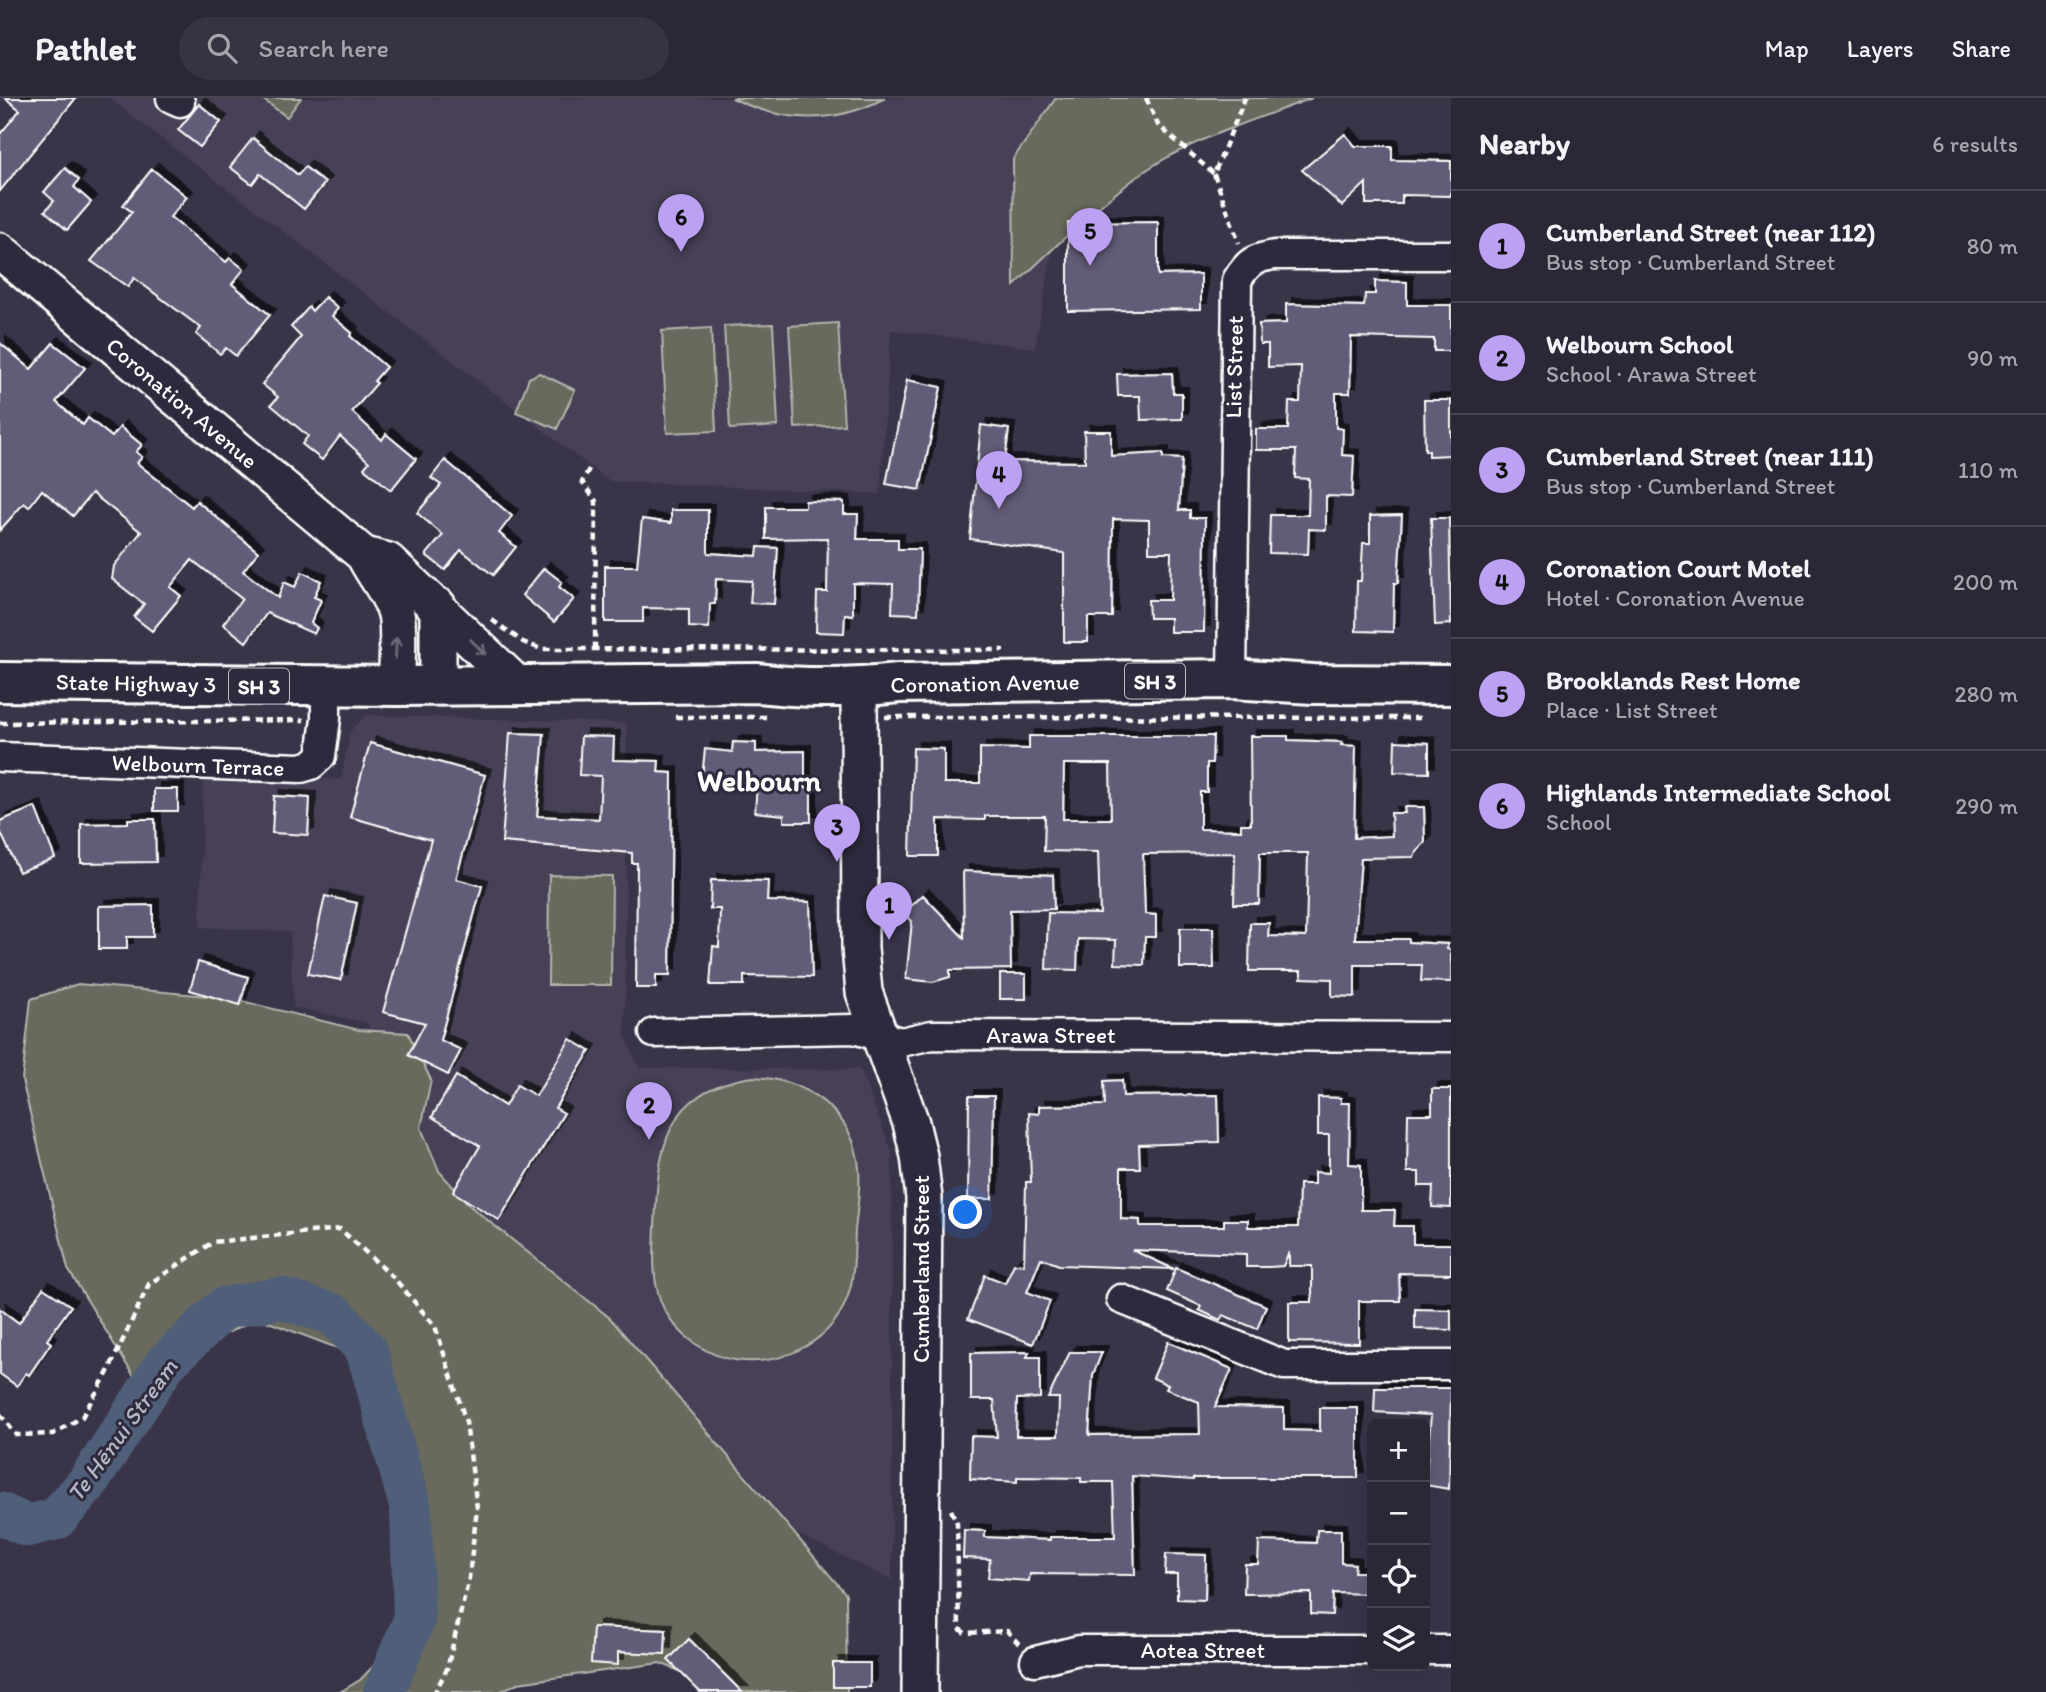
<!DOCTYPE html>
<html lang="en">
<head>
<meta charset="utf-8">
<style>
  :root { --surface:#2c2737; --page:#383342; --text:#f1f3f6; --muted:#a6a5ad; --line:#484452; --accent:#bca0f2 }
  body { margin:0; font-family:Itim,sans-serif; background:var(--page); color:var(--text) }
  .controls { position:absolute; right:21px; bottom:21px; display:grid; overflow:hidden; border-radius:10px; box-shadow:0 7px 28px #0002 }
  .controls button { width:63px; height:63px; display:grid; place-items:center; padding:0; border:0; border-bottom:2px solid var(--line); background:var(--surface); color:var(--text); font:35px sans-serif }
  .you { position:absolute; left:966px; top:1115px; width:24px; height:24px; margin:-18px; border:5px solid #fff; border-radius:50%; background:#1a73e8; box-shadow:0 0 0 10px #1a73e833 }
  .badge { display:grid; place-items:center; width:46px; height:46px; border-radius:50%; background:var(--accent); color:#111; font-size:23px; font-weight:700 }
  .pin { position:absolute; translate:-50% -58px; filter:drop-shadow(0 2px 4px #0008) }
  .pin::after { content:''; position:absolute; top:37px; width:24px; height:21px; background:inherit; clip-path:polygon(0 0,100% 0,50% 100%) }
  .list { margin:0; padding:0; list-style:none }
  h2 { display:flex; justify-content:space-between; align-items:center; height:91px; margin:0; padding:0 28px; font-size:30px }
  h2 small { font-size:23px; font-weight:400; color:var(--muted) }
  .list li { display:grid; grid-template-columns:46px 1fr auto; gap:21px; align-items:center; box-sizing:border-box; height:112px; padding:0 28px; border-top:2px solid var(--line) }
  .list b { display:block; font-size:26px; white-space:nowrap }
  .list p { margin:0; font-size:23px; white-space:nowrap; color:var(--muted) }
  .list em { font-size:23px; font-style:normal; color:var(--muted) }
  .icon { flex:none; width:38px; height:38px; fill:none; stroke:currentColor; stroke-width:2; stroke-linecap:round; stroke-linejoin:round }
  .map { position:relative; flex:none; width:1451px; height:1594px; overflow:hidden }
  header { display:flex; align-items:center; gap:42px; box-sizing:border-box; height:98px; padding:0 35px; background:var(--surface); border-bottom:2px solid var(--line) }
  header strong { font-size:33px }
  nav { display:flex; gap:38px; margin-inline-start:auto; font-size:24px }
  .search { width:490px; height:63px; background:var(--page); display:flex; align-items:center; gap:18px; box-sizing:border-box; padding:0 24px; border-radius:38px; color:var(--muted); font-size:26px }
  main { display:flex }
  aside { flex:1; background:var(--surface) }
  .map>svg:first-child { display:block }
</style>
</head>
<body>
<header>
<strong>Pathlet</strong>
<div class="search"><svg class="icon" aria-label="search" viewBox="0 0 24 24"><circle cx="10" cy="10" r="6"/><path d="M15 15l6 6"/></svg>Search here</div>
<nav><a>Map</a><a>Layers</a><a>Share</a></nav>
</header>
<main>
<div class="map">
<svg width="1451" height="1594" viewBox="0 0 1451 1594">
  <defs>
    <filter id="shadow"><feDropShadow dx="6" dy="-6" stdDeviation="0" flood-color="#0009"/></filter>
  </defs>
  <rect width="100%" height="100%" fill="#3a3449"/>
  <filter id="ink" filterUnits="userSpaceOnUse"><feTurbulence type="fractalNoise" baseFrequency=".0143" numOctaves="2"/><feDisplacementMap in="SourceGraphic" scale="14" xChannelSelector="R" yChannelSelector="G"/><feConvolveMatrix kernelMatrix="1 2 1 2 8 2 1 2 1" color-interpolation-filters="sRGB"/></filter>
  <g filter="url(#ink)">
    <g fill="#474057">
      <polygon points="109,0 1105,0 1066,77 1035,250 891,232 880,396 609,383"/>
      <polygon points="367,617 627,625 625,937 639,970 860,971 892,1054 892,1482 707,1392 400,1029 367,925 293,909 290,834 200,829 203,682 341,681 350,633"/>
    </g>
    <g fill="#696b5d" stroke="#b4b5ae" stroke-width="2">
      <polygon points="261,0 301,0 287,19"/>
      <path d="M732,0H885C834,27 783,25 732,0Z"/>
      <path d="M1056,0H1312C1258,21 1197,39 1148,71C1099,105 1057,147 1014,188L1013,61Z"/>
      <polygon points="838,225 844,327 795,330 789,228"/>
      <polygon points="773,226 778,328 730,331 724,228"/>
      <polygon points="711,230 716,333 667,335 662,233"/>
      <polygon points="539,275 575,292 557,331 516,314 529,280"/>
      <polygon points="549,777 612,778 611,887 548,887"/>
      <polygon points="78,886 229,900 359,932 408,935 431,982 421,1030 439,1073 470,1108 610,1220 846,1496 847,1594 731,1594 660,1565 518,1585 499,1594 340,1594 360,1582 402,1538 412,1481 400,1392 373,1301 345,1253 258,1220 135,1280 68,1171 22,982 31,901"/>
      <path d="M753,979C805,981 854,1013 859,1070C861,1090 857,1112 855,1133C854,1152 855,1173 850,1191C837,1242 784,1269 735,1262C706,1258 678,1237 664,1211C651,1184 654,1157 655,1128C658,1052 663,992 753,979Z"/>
    </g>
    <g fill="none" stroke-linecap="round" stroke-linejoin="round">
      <polyline stroke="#4f5e79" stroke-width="42" points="0,1415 27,1428 56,1421 86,1387 166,1265 224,1210 280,1200 335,1217 367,1253 411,1411 414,1522 384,1594"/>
    </g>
    <g fill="#645b78" stroke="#fff" stroke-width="2" fill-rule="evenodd" filter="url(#shadow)">
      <polygon points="5,0 76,0 0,93 0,36 20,12"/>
      <polygon points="199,6 221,24 200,49 178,32"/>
      <polygon points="1345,36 1355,48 1392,48 1392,62 1451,63 1451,98 1402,97 1402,106 1366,106 1366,85 1342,108 1302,72"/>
      <polygon points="253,40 298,77 305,69 325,85 304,111 260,76 252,86 230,69"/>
      <polygon points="65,70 79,82 74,89 91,104 67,132 45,113 54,103 44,94"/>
      <polygon points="152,71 187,99 170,119 226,164 230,160 244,171 232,186 270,217 236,258 226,250 220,256 196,236 201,230 134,180 128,189 91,163 132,114 123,107"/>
      <polygon points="1158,124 1158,177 1201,176 1201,211 1068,213 1068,125"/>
      <polygon points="1375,183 1407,184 1407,207 1451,207 1451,253 1434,253 1434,241 1351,239 1350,295 1336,295 1336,330 1343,331 1342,357 1354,358 1352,399 1326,398 1326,432 1309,431 1308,456 1269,455 1270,417 1308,417 1309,381 1295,380 1296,352 1256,352 1256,331 1288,331 1289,304 1300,304 1301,268 1268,269 1268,246 1260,246 1259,226 1286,225 1286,206 1364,208 1365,196 1375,196"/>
      <polygon points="325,199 338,210 332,218 352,235 350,238 386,269 374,283 377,285 352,314 382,342 386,336 416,361 391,392 364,370 369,364 340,338 322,362 302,346 308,338 271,307 278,299 262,286 301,239 291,229 309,209 312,213"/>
      <polygon points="0,245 31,271 53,245 85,270 56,304 83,327 88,320 112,339 120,329 142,347 136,354 142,359 137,365 192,409 197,403 258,454 243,473 278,500 284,484 295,489 302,474 321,483 314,499 321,502 311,525 317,530 314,536 267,515 246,544 223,526 242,501 192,462 170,489 181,498 152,533 134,519 144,506 112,481 114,468 141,434 92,395 73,418 42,392 29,409 24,405 0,432"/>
      <polygon points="1172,275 1173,295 1182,295 1182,321 1141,322 1140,298 1118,298 1117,276"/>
      <polygon points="907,282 941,289 920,392 886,386"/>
      <polygon points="1424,302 1451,302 1451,357 1429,358 1429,353 1425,353"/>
      <polygon points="981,327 1009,331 1005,363 1085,364 1084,333 1111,333 1111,358 1163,355 1163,360 1182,361 1179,412 1190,412 1190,420 1205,420 1204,534 1170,534 1170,520 1149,520 1148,502 1170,502 1171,454 1149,454 1149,422 1113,421 1112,519 1088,519 1088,544 1064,544 1064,455 970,441"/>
      <polygon points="445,362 512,418 499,435 516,449 493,477 461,452 445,472 426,457 443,437 417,415 441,387 431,380"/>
      <polygon points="805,403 844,404 844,416 858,416 857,441 898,441 898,451 920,451 918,516 892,515 893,486 853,485 853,517 845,516 844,535 816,534 817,494 827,494 828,440 766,441 766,409 805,409"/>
      <polygon points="671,412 708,412 708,455 757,458 758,449 778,450 774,506 750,505 752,483 716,481 715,506 710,506 709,530 689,529 689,511 643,510 643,524 605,524 605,468 637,468 642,421 671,425"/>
      <polygon points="1402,417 1398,485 1394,485 1393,534 1356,533 1357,483 1361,483 1363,445 1370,445 1370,418"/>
      <polygon points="1431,420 1449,420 1451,526 1435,527"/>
      <polygon points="544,470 562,484 559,489 574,501 554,524 522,497"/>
      <polygon points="510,635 544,636 537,718 599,721 601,678 579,677 581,638 614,639 613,662 659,663 658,674 672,675 670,877 656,877 656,890 636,890 637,765 632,765 632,755 502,744"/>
      <path d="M1029,638H1213L1212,665H1207V694H1200V731L1241,732V726H1251L1250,638H1288V642L1342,644L1341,647L1356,648L1354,740L1392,738L1391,715H1405L1404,709H1424L1425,744L1413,759L1361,760L1355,841H1409V844L1448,846L1447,851L1451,852V884L1421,883L1422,867H1355V899L1332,898V881L1301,880V873H1249L1250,825H1269L1268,838L1306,839L1308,755H1260L1259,806H1234L1235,755L1143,756L1145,816L1156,817V839H1145L1144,867L1115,866L1116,842L1078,841L1077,872L1046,871L1048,815L1100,816L1098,754L1044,753L1045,718H985V722L938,721V758H910L913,650L944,651V685H980V650L1029,651ZM1064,666H1110L1111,721H1063Z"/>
      <polygon points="1395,643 1429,645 1429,675 1394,674"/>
      <polygon points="733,644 756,645 756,654 805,653 805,690 811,690 811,724 784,724 784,717 755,714 757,685 702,679 705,651 732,654"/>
      <polygon points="370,645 485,677 456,781 482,788 440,942 461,952 448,977 408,957 425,925 383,914 431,742 350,719"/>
      <rect x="154" y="691" width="24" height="22"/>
      <polygon points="274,698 310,700 308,737 272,735"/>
      <polygon points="35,709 55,760 19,774 0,733 0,723"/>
      <polygon points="128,721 155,721 156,764 81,765 81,726 128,725"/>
      <polygon points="963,773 1053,777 1054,811 1010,812 1011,871 950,872 950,879 933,884 906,881 912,823 904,815 923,797 964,840"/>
      <polygon points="711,782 768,783 767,803 810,804 812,879 744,878 744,887 710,887 713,848 719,849 720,811 710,811"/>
      <polygon points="325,798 357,805 341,882 308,876"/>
      <polygon points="153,807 153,839 127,839 127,851 99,851 99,808"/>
      <polygon points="1180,830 1213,830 1214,870 1180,870"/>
      <polygon points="198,864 248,879 240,907 190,892"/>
      <rect x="1000" y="876" width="26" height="25"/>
      <polygon points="570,941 590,953 555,1010 564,1015 499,1122 453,1094 480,1048 432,1019 456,978 505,1008 517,987 536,998"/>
      <polygon points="1122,982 1123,998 1218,997 1219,1044 1139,1047 1140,1070 1121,1070 1121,1121 1140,1122 1140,1128 1224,1128 1224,1122 1248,1122 1248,1129 1298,1129 1299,1086 1314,1086 1314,1074 1329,1075 1329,1037 1318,1037 1318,999 1341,1000 1341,1005 1350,1005 1349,1066 1361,1067 1361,1112 1395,1112 1394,1128 1413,1128 1413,1146 1451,1146 1451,1176 1399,1175 1400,1203 1359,1203 1359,1245 1289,1244 1289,1204 1312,1204 1312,1168 1289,1168 1289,1154 1283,1168 1270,1169 1246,1169 1246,1156 1132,1152 1174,1171 1059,1167 1041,1160 1027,1194 1050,1203 1033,1246 968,1221 985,1177 1005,1185 1014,1166 1024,1167 1026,1084 1031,1084 1029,1015 1039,1016 1039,1008 1105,1007 1104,983"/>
      <polygon points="1432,991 1451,991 1451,1110 1432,1109 1433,1088 1419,1088 1419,1074 1407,1074 1408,1016 1432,1016"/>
      <polygon points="969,998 994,998 992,1101 968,1101"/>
      <polygon points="1176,1170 1266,1208 1257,1231 1223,1217 1220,1222 1199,1212 1201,1208 1167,1193"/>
      <polygon points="43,1190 71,1208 47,1242 51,1245 29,1277 26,1275 17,1288 0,1276 0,1211 19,1225"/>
      <polygon points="1415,1211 1451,1212 1451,1232 1415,1231"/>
      <polygon points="1168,1244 1232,1271 1215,1309 1284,1310 1284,1332 1320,1333 1320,1310 1358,1310 1358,1380 1193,1380 1193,1382 1132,1378 1135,1477 1030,1476 1029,1483 988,1480 990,1461 963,1460 964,1432 985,1433 985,1439 1050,1442 1050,1439 1115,1439 1113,1384 1081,1384 1081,1380 1017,1379 1017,1384 970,1381 971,1338 997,1339 994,1302 971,1302 971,1255 1029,1254 1027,1259 1040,1259 1040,1300 1017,1301 1016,1338 1058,1338 1059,1300 1048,1300 1070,1254 1102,1254 1093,1277 1089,1337 1200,1336 1199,1304 1166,1291 1168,1287 1153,1280"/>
      <polygon points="1375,1290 1451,1290 1449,1391 1425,1387 1431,1317 1374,1314"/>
      <polygon points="1317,1432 1341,1432 1341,1465 1355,1466 1354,1474 1372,1474 1372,1496 1333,1495 1332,1517 1311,1516 1311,1495 1244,1496 1245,1466 1258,1466 1259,1443 1316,1445"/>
      <polygon points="1166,1456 1206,1457 1205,1502 1177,1501 1177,1476 1165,1476"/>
      <polygon points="593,1529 666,1532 665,1556 618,1554 618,1567 591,1565"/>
      <polygon points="689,1541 742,1594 700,1594 668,1562"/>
      <rect x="833" y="1565" width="37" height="24"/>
    </g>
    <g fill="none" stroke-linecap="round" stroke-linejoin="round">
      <g stroke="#fff" stroke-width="33">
        <g id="minor">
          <polyline points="171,0 180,4"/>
          <path d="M1232,581L1237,182C1248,164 1254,160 1275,157H1451"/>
          <polyline points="0,659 301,670 311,667 321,658 326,621 326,588"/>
          <polyline points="654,935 854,931 901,944 932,937 1451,939"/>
          <polyline points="1121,1201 1284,1267 1451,1267"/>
          <polyline points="1425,1552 1451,1552"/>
          <polyline points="1035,1563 1079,1552 1372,1552"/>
        </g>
      </g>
      <g stroke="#fff" stroke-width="40">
        <g id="major">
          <path d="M0,153L364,457C373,476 391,496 396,516C400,534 396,568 397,588"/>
          <polyline points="364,457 388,463 519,588"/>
          <polyline points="438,588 438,508"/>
          <polyline points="859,590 860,850 864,894 911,1025 919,1058 924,1100 920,1594"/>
        </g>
      </g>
      <g stroke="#fff" stroke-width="44">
        <path id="highway" d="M0,584L397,588L758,585C806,591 852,590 899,585L1232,581L1313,586L1451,587"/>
      </g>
      <g stroke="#fff" stroke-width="4.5" stroke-dasharray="7 5" stroke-linecap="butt">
        <polyline points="1146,0 1158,27 1214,76 1245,0"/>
        <polyline points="1214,76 1239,145"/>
        <polyline points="589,371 582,384 596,403 595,551"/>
        <polyline points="492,522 523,544 541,551 1004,552"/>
        <polyline points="675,619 771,619"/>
        <polyline points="885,619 1422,620"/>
        <polyline points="0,625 304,622"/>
        <polyline points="0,1316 16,1337 53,1336 82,1319 107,1276 149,1186 213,1144 340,1131 394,1180 435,1228 466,1324 477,1410 469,1480 447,1571 435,1594"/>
        <polyline points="951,1412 957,1425 959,1530 965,1535 1007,1533 1020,1547"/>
      </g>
      <use href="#minor" stroke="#2f2a3d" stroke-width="28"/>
      <use href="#major" stroke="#2f2a3d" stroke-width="35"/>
      <use href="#highway" stroke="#2f2a3d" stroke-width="38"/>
    </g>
    <defs><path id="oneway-shaft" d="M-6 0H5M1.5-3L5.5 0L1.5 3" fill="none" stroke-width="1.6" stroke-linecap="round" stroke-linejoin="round" transform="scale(1.75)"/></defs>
    <g stroke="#6d6a77">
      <use href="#oneway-shaft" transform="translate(478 549) rotate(45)"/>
      <use href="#oneway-shaft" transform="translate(396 550) rotate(-87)"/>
    </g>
  </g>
  <g text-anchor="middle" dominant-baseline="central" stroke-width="6" stroke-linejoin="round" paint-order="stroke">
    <g fill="#2f2a3d" stroke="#c1bfc5" stroke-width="2">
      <rect x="1125" y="565.5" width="60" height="35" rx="5"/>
      <rect x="229" y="570.5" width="60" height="35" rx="5"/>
    </g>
    <g font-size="21" font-weight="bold" fill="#fff">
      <text x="1155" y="583">SH 3</text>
      <text x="259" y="588">SH 3</text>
    </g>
    <g font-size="23" fill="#fff" stroke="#2f2a3d">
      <text transform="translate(1234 269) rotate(-89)">List Street</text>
      <text transform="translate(182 305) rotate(40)">Coronation Avenue</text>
      <text transform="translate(136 585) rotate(1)">State Highway 3</text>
      <text transform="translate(985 585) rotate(-1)">Coronation Avenue</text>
      <text transform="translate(198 667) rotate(2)">Welbourn Terrace</text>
      <text x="1051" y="937">Arawa Street</text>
      <text transform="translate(921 1171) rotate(-90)">Cumberland Street</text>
      <text x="1203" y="1552">Aotea Street</text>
    </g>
    <g font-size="24" font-style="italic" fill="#b0b7c3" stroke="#2f2a3d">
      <text transform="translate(122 1332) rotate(-54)">Te Hēnui Stream</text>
    </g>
    <g font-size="30" font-weight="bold" fill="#fff" stroke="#2f2a3d">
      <text x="759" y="682">Welbourn</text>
    </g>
  </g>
</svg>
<div class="controls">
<button>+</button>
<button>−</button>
<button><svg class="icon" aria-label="locate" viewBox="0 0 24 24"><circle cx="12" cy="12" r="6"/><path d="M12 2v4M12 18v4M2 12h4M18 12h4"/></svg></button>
<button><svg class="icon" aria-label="layers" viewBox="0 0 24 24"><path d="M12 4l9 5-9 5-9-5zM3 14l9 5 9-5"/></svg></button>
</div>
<div class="you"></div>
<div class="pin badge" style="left:889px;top:842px">1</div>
<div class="pin badge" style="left:649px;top:1042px">2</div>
<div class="pin badge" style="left:837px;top:764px">3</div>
<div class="pin badge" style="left:999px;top:411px">4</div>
<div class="pin badge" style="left:1090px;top:168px">5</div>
<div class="pin badge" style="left:681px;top:154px">6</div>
</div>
<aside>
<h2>Nearby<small>6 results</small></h2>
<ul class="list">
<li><span class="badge">1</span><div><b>Cumberland Street (near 112)</b><p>Bus stop · Cumberland Street</p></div><em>80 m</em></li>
<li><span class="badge">2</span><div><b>Welbourn School</b><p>School · Arawa Street</p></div><em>90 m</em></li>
<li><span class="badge">3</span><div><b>Cumberland Street (near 111)</b><p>Bus stop · Cumberland Street</p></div><em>110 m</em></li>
<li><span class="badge">4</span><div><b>Coronation Court Motel</b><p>Hotel · Coronation Avenue</p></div><em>200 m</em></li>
<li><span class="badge">5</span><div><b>Brooklands Rest Home</b><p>Place · List Street</p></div><em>280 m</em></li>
<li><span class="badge">6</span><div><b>Highlands Intermediate School</b><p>School</p></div><em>290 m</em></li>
</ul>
</aside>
</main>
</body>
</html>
